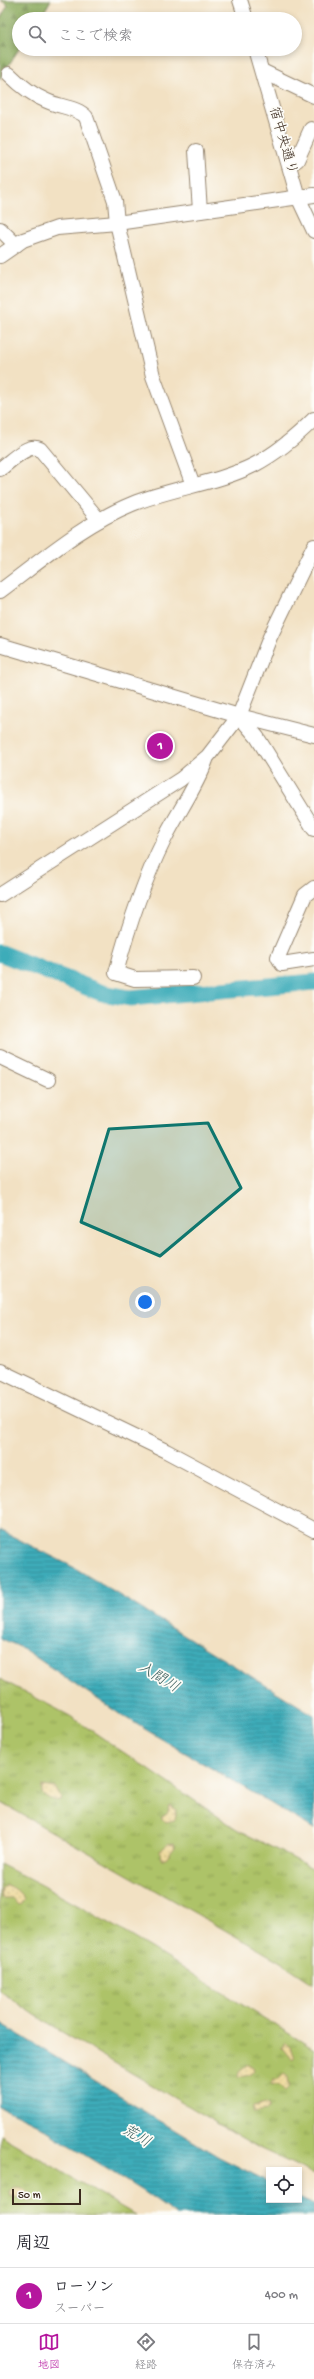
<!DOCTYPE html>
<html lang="ja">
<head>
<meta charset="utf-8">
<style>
  :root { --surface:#fff; --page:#f7f7f7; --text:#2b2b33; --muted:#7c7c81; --line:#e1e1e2; --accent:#b5179e }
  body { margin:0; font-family:"Gochi Hand","Klee One",sans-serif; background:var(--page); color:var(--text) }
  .controls { position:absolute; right:12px; bottom:12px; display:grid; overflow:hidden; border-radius:0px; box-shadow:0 2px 6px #0003 }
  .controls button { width:36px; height:36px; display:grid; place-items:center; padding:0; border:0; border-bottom:1px solid var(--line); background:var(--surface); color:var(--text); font:20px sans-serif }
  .scale { position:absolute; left:12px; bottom:10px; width:69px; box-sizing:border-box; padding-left:4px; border:2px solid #3b2a1e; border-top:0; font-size:11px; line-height:14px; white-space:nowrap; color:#3b2a1e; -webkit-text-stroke:3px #fdfcf7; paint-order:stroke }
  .you { position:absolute; left:145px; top:1302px; width:14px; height:14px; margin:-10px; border:3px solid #fff; border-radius:50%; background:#1a73e8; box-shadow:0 0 0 6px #1a73e833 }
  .badge { display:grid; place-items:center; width:26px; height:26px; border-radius:50%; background:var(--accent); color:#fff; font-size:13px; font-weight:700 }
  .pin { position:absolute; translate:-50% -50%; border:2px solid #fff; box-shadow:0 1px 4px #0006 }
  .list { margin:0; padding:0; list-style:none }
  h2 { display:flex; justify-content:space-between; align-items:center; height:52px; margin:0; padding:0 16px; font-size:17px }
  h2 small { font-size:13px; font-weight:400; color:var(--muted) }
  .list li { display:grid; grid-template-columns:26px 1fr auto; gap:12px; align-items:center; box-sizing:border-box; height:56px; padding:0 16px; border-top:1px solid var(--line) }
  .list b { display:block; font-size:15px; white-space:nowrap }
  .list p { margin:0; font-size:13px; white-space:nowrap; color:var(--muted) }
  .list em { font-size:13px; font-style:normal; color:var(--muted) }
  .icon { flex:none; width:22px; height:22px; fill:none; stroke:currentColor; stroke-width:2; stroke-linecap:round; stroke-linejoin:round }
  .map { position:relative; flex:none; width:314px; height:2215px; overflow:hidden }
  .search { position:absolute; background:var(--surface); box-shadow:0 2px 6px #0003; left:12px; right:12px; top:12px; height:44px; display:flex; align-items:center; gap:10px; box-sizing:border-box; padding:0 14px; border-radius:22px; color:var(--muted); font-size:15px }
  .sheet { height:108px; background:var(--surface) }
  nav { display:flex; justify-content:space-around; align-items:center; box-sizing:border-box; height:56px; border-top:1px solid var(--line); background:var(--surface); font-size:11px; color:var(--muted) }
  nav a { display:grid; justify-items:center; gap:2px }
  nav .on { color:var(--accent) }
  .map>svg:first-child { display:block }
</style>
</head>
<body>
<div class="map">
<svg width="314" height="2215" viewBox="0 0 314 2215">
  <defs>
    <pattern id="grass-tufts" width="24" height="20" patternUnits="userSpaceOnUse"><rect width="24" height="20" fill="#adc368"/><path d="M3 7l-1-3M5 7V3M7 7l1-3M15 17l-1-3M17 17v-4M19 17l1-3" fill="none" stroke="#8e9f55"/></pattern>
    <pattern id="forest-firs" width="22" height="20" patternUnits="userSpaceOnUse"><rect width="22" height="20" fill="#8aa95c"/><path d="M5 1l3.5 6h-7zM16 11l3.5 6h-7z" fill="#728a4b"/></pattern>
    <pattern id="sand-dots" width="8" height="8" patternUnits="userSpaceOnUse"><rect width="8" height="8" fill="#eeda9e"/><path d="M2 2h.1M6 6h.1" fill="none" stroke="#cdbb88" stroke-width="1.8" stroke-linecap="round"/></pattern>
    <pattern id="water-rules" width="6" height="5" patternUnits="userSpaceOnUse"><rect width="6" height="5" fill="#3cacb9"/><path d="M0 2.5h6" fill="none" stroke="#348c96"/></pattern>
  </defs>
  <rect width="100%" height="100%" fill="#fdfcf7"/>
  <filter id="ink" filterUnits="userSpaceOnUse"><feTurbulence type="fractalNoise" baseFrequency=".025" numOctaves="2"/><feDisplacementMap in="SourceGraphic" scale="8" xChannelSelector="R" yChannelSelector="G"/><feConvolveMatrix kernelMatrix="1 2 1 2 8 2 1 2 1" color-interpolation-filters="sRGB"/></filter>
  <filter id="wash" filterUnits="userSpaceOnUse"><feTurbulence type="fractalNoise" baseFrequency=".012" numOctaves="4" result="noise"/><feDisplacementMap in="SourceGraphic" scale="16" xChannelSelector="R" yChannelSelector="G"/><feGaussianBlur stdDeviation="0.9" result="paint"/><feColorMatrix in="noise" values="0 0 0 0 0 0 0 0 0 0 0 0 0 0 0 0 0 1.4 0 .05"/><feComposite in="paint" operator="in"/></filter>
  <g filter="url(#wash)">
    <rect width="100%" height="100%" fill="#f2e1c3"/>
    <g fill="url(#grass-tufts)" stroke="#747643">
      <polygon points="0,1679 70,1716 238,1830 314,1869 314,1984 279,1961 0,1802"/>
      <path d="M0,1864C109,1918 210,1986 314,2049V2174L259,2148L50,2025L0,1991Z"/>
      <polygon points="0,2135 135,2215 0,2215"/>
    </g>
    <polygon fill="url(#forest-firs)" stroke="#626a3d" points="0,0 51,0 40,19 19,19 19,49 0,79 0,19 8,5"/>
    <g fill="url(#sand-dots)" stroke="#94825e">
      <path d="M42,1786L55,1788L61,1797L60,1800C53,1802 47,1798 42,1793Z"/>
      <polygon points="169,1805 177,1810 175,1820 165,1822 161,1818 168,1813"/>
      <polygon points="174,1843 175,1847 166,1859 161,1859 160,1851 168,1844"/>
      <path d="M6,1885C13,1886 21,1893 24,1899L21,1904L18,1905L12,1898H2L1,1889Z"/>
      <polygon points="285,2043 290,2047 294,2058 291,2059 282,2048"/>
      <polygon points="248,2064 253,2067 254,2071 249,2075 238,2078 239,2071"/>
      <polygon points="284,2074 288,2077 289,2087 285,2091 280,2086 271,2084 273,2079 279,2079"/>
      <polygon points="266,2103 269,2106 267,2110 253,2112 254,2106"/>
      <polygon points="15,2188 24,2189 32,2197 33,2201 10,2196 9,2191"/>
    </g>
    <g fill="url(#water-rules)" stroke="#3c6b6c">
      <polygon points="0,1530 75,1568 314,1715 314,1829 121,1715 22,1648 0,1638"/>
      <polygon points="0,2023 219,2157 269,2182 269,2200 299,2200 299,2198 314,2205 314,2215 176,2215 142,2191 32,2122 0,2107"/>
    </g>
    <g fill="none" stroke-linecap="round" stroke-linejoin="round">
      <polyline stroke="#3cacb9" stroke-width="17" points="0,953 102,993 130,998 314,982"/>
    </g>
  </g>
  <g filter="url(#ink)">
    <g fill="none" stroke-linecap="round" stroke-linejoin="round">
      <g stroke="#968670" stroke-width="16">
        <g id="minor">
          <polyline points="240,0 246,19"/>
          <polyline points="255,49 298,197 314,231"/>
          <polyline points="262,71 314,96"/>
          <path d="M9,74C21,86 32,95 47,101C59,107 77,107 86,117L115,201L117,223L153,376L193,485"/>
          <polyline points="196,151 200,211"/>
          <polyline points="289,165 297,160 311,129 314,131"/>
          <polyline points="0,229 16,245"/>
          <polyline points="0,256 23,240 57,228 117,223 314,195"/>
          <path d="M0,469C10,462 27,443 40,449L99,520"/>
          <path d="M0,591C42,560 83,524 132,504C171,488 216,484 254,465C277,453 296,437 314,419"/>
          <polyline points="0,645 239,716 314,735"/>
          <polyline points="239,716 257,737 314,829"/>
          <polyline points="314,888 305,895 278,957 282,964 314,959"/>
          <polyline points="0,895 181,779 208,756 239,716 270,637 314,546"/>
          <path d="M193,978L135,979L116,973C128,927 143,882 165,838C178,812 196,788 206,760"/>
          <polyline points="0,1057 48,1080"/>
          <polyline points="0,1371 166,1451 314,1530"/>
        </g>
      </g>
      <use href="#minor" stroke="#fff" stroke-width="14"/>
    </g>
  </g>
  <path fill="#0f766e" fill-opacity="0.2" stroke="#0f766e" stroke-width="3" stroke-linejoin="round" d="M208,1123L241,1188L160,1256L81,1222L109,1129Z"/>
  <g text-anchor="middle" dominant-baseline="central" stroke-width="3.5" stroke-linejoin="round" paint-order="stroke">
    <g font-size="14" fill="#3b2a1e" stroke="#fdfcf7">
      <text transform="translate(282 141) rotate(74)">宿中央通り</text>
    </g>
    <g font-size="15" font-style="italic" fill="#3b5e5c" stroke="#fdfcf7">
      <text transform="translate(158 1678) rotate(31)">入間川</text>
      <text transform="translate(136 2137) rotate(31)">荒川</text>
    </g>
  </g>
</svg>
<div class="controls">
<button><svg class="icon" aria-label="locate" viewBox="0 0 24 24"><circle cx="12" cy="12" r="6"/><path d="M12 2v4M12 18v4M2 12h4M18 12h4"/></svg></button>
</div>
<div class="scale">50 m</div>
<div class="you"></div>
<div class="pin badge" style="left:160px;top:746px">1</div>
<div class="search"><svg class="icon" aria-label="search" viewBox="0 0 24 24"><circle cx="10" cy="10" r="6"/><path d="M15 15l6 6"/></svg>ここで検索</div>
</div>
<section class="sheet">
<h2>周辺<small></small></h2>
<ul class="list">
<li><span class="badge">1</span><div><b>ローソン</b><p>スーパー</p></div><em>400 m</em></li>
</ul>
</section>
<nav>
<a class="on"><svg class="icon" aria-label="map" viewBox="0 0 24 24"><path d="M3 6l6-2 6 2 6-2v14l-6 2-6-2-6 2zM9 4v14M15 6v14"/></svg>地図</a>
<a><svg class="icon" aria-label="directions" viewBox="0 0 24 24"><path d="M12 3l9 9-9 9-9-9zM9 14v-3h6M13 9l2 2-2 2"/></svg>経路</a>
<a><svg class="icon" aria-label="saved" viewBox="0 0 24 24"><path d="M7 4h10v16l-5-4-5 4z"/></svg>保存済み</a>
</nav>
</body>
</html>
